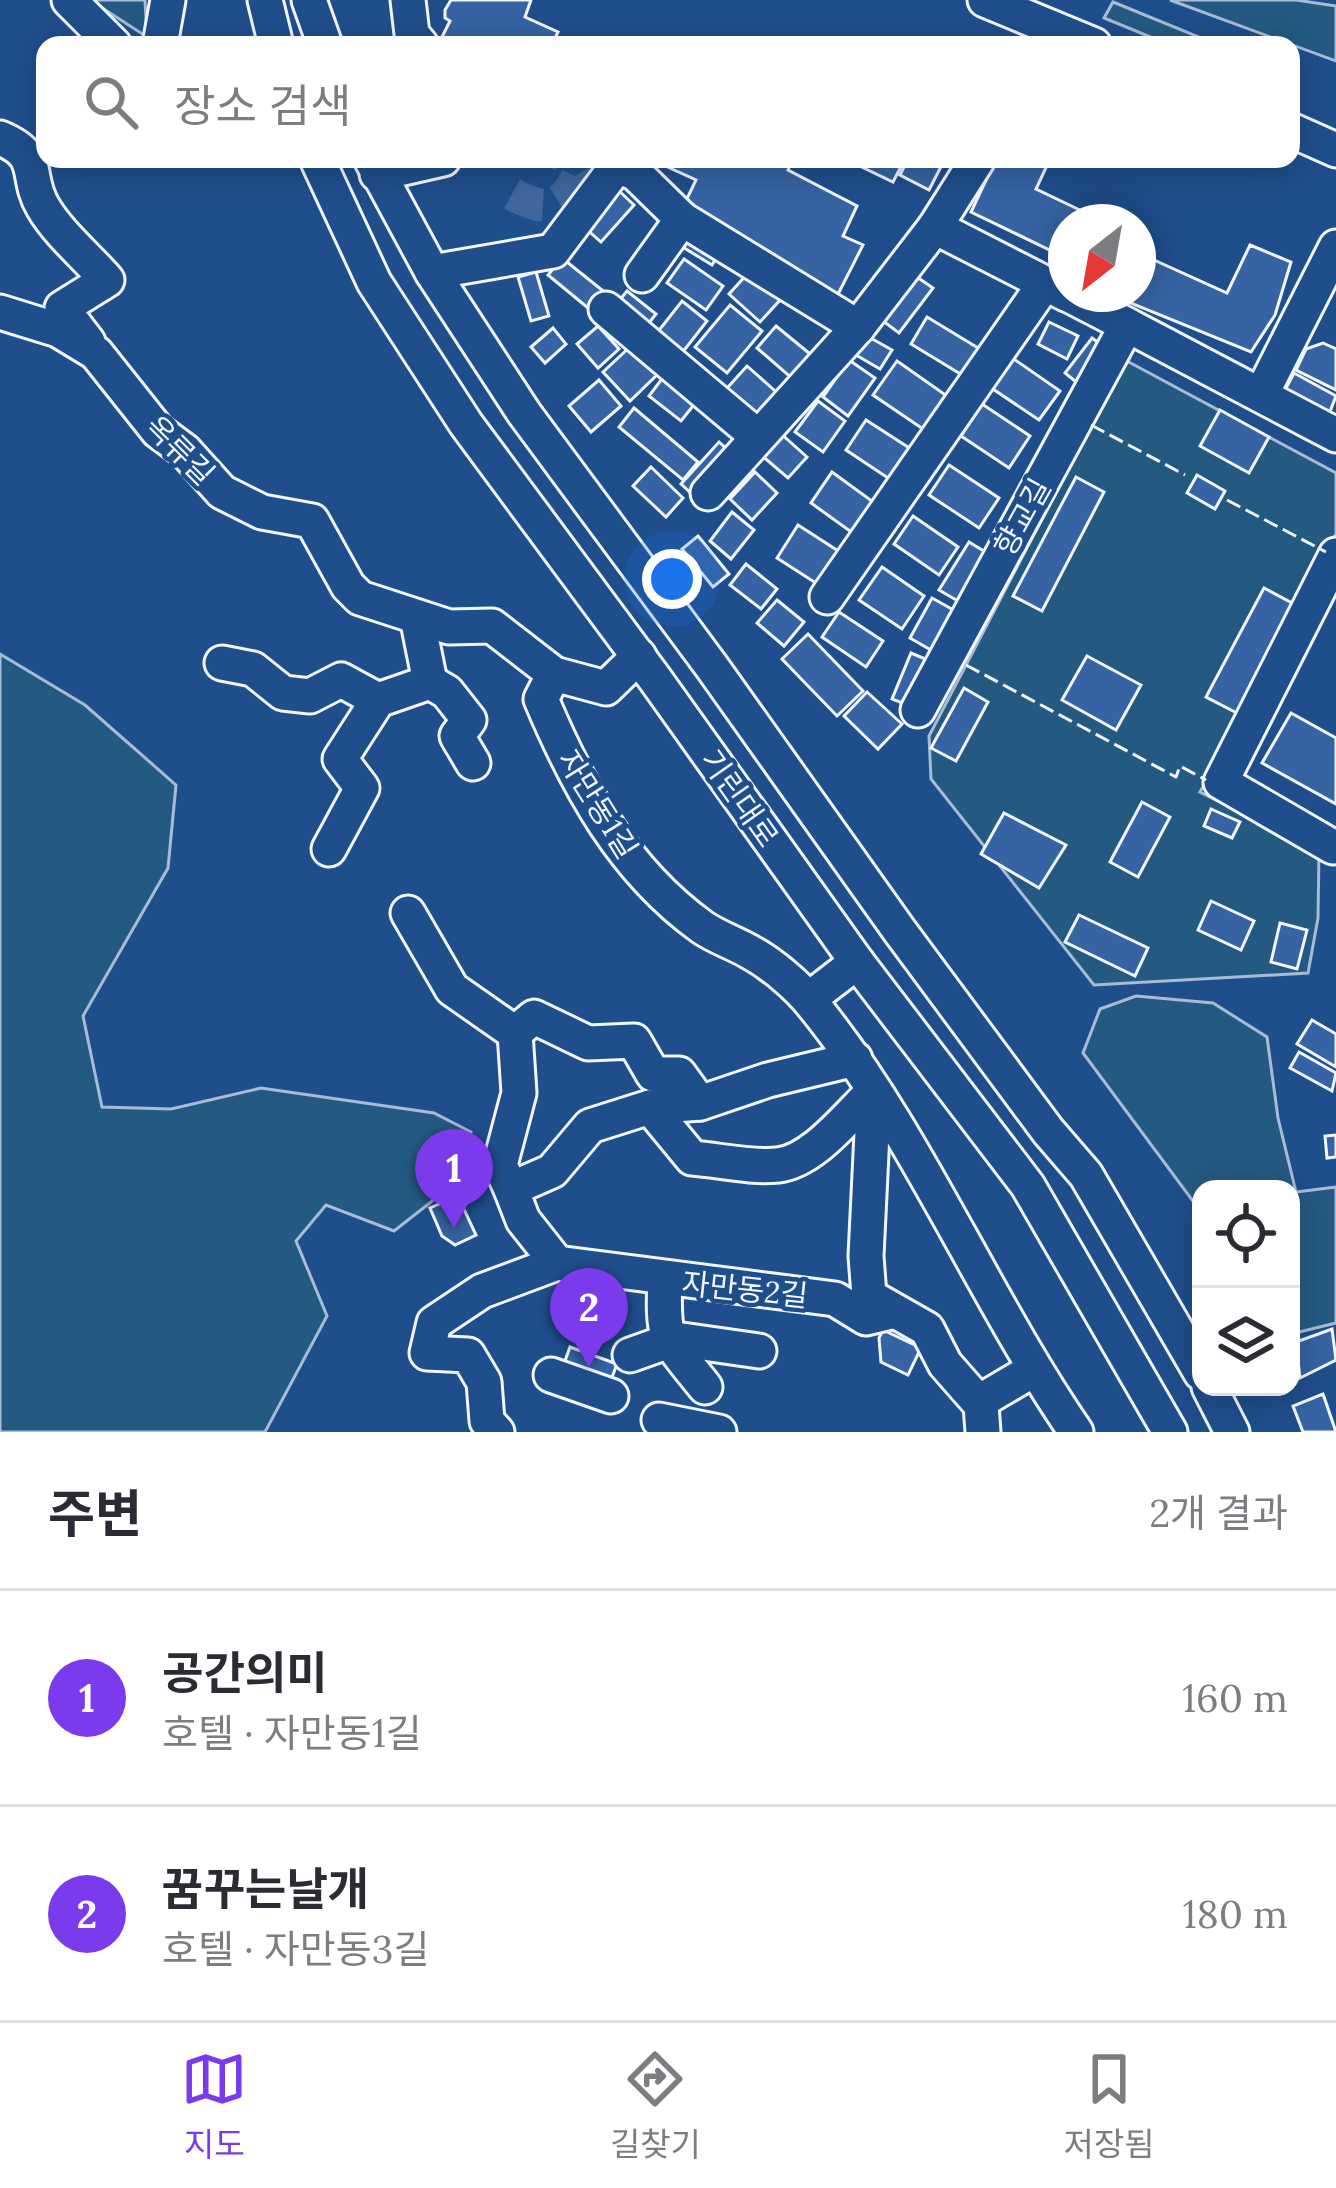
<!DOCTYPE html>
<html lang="ko">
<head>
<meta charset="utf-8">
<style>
  :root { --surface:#fff; --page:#f7f7f7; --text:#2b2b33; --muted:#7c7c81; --line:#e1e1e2; --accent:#7c3aed }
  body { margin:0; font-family:Lora,"Noto Sans KR",serif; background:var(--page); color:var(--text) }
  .controls { position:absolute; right:36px; bottom:36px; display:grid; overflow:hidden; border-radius:24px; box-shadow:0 6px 30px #0003 }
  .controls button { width:108px; height:108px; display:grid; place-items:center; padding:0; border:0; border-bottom:3px solid var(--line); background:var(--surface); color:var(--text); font:60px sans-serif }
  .compass { position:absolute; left:1048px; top:204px; width:108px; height:108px; border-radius:50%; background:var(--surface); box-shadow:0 6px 30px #0003; rotate:211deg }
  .you { position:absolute; left:672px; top:579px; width:42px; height:42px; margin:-30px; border:9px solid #fff; border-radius:50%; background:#1a73e8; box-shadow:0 0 0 18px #1a73e833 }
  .badge { display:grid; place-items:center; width:78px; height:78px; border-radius:50%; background:var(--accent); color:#fff; font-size:39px; font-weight:700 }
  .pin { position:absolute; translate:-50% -99px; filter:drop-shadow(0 3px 6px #0008) }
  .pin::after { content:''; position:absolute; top:63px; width:42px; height:36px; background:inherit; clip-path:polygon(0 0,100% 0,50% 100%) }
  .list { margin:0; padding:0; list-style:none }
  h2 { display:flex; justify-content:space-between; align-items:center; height:156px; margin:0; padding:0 48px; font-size:51px }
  h2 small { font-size:39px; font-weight:400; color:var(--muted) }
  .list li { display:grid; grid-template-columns:78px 1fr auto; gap:36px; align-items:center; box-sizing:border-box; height:216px; padding:0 48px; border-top:3px solid var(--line) }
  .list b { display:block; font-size:45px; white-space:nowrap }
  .list p { margin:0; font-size:39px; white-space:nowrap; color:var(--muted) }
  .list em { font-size:39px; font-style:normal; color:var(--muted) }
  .icon { flex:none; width:66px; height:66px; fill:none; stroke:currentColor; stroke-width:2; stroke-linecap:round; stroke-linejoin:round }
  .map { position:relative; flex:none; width:1336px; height:1432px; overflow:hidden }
  .search { position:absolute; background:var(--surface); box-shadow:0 6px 30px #0003; left:36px; right:36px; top:36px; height:132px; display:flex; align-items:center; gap:30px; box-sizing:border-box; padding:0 42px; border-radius:24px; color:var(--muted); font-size:45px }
  .sheet { height:588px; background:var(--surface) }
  nav { display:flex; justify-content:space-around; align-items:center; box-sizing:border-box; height:168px; border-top:3px solid var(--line); background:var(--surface); font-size:33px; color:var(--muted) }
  nav a { display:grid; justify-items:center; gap:6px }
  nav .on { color:var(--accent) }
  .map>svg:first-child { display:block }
</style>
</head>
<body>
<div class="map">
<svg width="1336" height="1432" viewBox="0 0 1336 1432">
  <rect width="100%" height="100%" fill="#1f4e8c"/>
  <g fill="#245a82" stroke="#a8bbd7" stroke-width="3">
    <polygon points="90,0 145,0 147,37"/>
    <polygon points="1170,0 1296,0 1336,6 1336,61"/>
    <polygon points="1113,2 1199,37 1196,45 1170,45 1104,18"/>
    <polygon points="1125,360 1336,473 1336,534 1200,792 1319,851 1318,918 1308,973 1094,985 931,779 929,736"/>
    <polygon points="0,654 85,705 176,785 168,868 83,1016 102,1107 171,1109 261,1088 434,1113 471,1132 463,1177 394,1231 326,1205 296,1241 327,1316 265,1432 0,1432"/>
    <polygon points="1136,996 1213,1003 1267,1037 1278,1118 1296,1192 1336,1187 1336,1323 1291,1334 1291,1189 1201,1189 1201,1212 1083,1053 1100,1009"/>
  </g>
  <g fill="#3563a3" stroke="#f2f6ff" stroke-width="3">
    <polygon points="451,0 531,0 525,17 558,32 552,45 448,45 440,41 450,21 445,18 445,10"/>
    <polygon points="650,159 793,159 788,170 857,206 843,236 863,245 833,304 771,263 775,255 682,209 696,180"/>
    <polygon points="845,159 905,159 893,182"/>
    <polygon points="908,159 945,159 929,190 900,175"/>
    <polygon points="996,159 1050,159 1036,189 1105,222 1066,222 1066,258 971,212"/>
    <polygon points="616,188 634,205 601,242 583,226"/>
    <polygon points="686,227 722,249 712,265 676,243"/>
    <polygon points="1250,245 1291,262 1275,315 1251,352 1128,302 1131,294 1138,294 1138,275 1145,256 1227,293"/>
    <polygon points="562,258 607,294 593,312 548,275"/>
    <polygon points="684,259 723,286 706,310 667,283"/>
    <polygon points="750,271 781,299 760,322 729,294"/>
    <polygon points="536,272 549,316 531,321 518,277"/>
    <polygon points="917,277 933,288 899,333 883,321"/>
    <polygon points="627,291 656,314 642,332 612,309"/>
    <polygon points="682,301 707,321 675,362 649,343"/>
    <polygon points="730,305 762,331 727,373 695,347"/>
    <polygon points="927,317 988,354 972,381 911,344"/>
    <polygon points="1049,322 1078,336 1067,359 1038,344"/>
    <polygon points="598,326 619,349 598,368 577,344"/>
    <polygon points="776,326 815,358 795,381 757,348"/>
    <polygon points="553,328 566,344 545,363 531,347"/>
    <polygon points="867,336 892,350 880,369 856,355"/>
    <polygon points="1092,338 1107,349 1080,385 1065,373"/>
    <polygon points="1323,343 1336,349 1336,390 1296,370 1306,349"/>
    <polygon points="633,344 660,372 630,401 603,372"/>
    <polygon points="1011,357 1060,391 1039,420 990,387"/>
    <polygon points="849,360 875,378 848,416 823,397"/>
    <polygon points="897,361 947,396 923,429 873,395"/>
    <polygon points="747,366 783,398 756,428 720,396"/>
    <polygon points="1294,373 1336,396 1329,414 1285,390"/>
    <polygon points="664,376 697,401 681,421 649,396"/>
    <polygon points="599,380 621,406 591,432 569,406"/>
    <polygon points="818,401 845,421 823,452 795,432"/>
    <polygon points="982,404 1030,436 1009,468 961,436"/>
    <polygon points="634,408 698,462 683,480 619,427"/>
    <polygon points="1220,410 1269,437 1249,473 1200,446"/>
    <polygon points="866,420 914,451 894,482 846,450"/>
    <polygon points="779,432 807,457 788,478 760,454"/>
    <polygon points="719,442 730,452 693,495 681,484"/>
    <polygon points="949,465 999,498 979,528 929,495"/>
    <polygon points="651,467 683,498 666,517 633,486"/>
    <polygon points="755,472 777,493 752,520 730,499"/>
    <polygon points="832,472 876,504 854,534 811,503"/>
    <polygon points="1197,475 1225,491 1215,509 1187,493"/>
    <polygon points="1076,477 1104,492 1042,611 1013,596"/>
    <polygon points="732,512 754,530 731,559 710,541"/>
    <polygon points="913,516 958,547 939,575 894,544"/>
    <polygon points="798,525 843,554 822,587 777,558"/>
    <polygon points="698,536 729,574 713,587 682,549"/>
    <polygon points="969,542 987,553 958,601 939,590"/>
    <polygon points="746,564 777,589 761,609 730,585"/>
    <polygon points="882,567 924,596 902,629 859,600"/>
    <polygon points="1264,588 1294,604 1237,713 1206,697"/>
    <polygon points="932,598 959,613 936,653 910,638"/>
    <polygon points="777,600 804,622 784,646 757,623"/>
    <polygon points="839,612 883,641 866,667 822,637"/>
    <polygon points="808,634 863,691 837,716 782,659"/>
    <polygon points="911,653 928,660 910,706 892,699"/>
    <polygon points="1087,656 1141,685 1116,730 1062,700"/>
    <polygon points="964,688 988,702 956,761 931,748"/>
    <polygon points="867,692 902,724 878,749 844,716"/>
    <polygon points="1291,713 1336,738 1336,804 1262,763"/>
    <polygon points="1142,802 1170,817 1138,877 1110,862"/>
    <polygon points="1211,809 1240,822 1232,838 1204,826"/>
    <polygon points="1004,813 1066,845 1039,888 981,854"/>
    <polygon points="1211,901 1254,921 1241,950 1198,930"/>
    <polygon points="1079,915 1148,948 1135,976 1065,942"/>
    <polygon points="1280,923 1307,930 1297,969 1271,962"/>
    <polygon points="1312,1020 1336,1034 1336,1067 1297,1044"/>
    <polygon points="1299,1052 1336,1073 1332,1091 1290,1068"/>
    <polygon points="1336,1135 1336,1157 1327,1158 1325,1136"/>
    <polygon points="446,1201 451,1210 462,1205 476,1235 455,1245 442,1236 430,1208"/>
    <polygon points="595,1298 622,1314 613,1330 586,1314"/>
    <polygon points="1332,1329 1336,1360 1300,1378 1296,1342"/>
    <polygon points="883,1330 921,1348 908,1375 881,1362 879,1338"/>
    <polygon points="570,1347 617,1364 608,1388 561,1372"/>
    <polygon points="1323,1394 1336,1432 1303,1432 1293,1406"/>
  </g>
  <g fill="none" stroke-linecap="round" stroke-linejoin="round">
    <path stroke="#3f679d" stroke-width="33" stroke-dasharray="33 16" stroke-linecap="butt" d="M512,194C543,211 561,211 577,177L566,159"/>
    <g stroke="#f2f6ff" stroke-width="39">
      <g id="minor">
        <polyline points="69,0 114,45"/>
        <polyline points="265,0 276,45"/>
        <polyline points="309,0 325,45"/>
        <polyline points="408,0 412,34 421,45"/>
        <polyline points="985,0 1094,45"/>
        <polyline points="160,45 168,0"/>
        <polyline points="1291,130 1336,150"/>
        <path d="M0,138C44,156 24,175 43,207C58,233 87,257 107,280L62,308L88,342"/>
        <polyline points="317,159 374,282 466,424 655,679 857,962 1028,1186 1170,1432"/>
        <polyline points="371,159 432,272 524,413 712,667 899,930 1048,1131 1086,1175 1201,1373"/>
        <polyline points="377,174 443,159"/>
        <polyline points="935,227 1066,294"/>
        <polyline points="432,272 553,251 617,166 635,173 682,219 858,327"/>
        <polyline points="642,275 682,219"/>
        <polyline points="1067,294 1127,325"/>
        <polyline points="606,309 757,436"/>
        <polyline points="0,312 58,330 96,353 158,431 185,451 222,492 262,512 312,521 348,586 360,598 449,627 492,626 554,674 606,688 639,656"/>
        <polyline points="1261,395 1336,247"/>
        <polyline points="708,493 858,327 935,227 978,159"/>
        <polyline points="827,597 1045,283"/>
        <polyline points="222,663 253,669 283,693 310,696 341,680 378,700"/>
        <path d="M554,674L541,699C578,787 623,870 702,927C716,937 735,943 750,952C772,964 798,986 813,1005C917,1133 982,1295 1076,1432"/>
        <polyline points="430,682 447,692 469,720 457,736 473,763"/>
        <polyline points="918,710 1127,325 1336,435"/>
        <polyline points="1333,847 1221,782 1336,555"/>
        <polyline points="329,849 362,788 340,759 378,700 430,682 417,617"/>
        <polyline points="408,913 452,989 515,1033 519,1093 500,1165 511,1189"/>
        <polyline points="809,999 857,962"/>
        <polyline points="515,1033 534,1017 588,1043 634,1041 653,1074 679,1074 700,1103"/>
        <polyline points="874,1092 866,1256 869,1296 927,1329 945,1364 981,1405 983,1432"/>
        <path d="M650,1107L692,1158C719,1160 751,1168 778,1165C814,1161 849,1114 874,1091"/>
        <polyline points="557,1263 523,1220 511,1189 552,1171 590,1126 650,1107 700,1103 768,1080 855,1059"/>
        <path d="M665,1280C662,1342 667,1339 705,1387"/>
        <polyline points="630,1355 675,1339 759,1351"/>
        <polyline points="551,1375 611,1396"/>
        <polyline points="1209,1387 1232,1432"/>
        <polyline points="981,1405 984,1399 1033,1370"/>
        <polyline points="659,1420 719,1432"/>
        <polyline points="497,1432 487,1421 484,1382 468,1355 427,1353 434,1323 482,1291 557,1263 835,1299 866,1318 891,1312"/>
      </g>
    </g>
    <use href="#minor" stroke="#1f4e8c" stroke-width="33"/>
    <g stroke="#f2f6ff" stroke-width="3" stroke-dasharray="15 6" stroke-linecap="butt">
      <polyline points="1091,425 1185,475"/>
      <polyline points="1227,500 1326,552"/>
      <polyline points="966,665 1176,777 1180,766 1206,780"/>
    </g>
  </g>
  <g text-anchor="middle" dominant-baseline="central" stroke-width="9" stroke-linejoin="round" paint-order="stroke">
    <g font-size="30" fill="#f2f6ff" stroke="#1f4e8c">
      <text transform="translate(180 450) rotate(45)">옥류길</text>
      <text transform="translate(1022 517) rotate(-61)">향교길</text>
      <text transform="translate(740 798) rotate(55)">기린대로</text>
      <text transform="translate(598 804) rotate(58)">자만동1길</text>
      <text transform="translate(745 1289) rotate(6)">자만동2길</text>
    </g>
  </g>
</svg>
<div class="controls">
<button><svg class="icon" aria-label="locate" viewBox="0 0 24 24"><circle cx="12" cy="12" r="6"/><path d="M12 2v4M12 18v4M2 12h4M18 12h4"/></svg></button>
<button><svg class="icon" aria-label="layers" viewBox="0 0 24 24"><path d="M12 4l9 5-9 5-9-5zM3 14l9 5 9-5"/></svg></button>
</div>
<svg class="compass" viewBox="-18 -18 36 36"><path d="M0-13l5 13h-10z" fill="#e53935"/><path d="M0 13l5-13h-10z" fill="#7c7c81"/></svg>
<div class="you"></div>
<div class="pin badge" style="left:454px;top:1228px">1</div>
<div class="pin badge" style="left:589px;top:1367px">2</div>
<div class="search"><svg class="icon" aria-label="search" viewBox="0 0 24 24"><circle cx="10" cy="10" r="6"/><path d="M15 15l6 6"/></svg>장소 검색</div>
</div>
<section class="sheet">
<h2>주변<small>2개 결과</small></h2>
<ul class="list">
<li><span class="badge">1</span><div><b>공간의미</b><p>호텔 · 자만동1길</p></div><em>160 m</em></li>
<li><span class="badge">2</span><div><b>꿈꾸는날개</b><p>호텔 · 자만동3길</p></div><em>180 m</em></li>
</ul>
</section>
<nav>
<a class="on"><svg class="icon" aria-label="map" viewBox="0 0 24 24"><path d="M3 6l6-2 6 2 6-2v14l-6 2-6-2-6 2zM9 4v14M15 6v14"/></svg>지도</a>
<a><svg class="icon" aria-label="directions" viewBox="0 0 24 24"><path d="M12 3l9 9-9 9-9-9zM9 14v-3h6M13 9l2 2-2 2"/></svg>길찾기</a>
<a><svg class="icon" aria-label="saved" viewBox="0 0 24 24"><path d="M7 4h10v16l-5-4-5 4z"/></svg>저장됨</a>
</nav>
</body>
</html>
